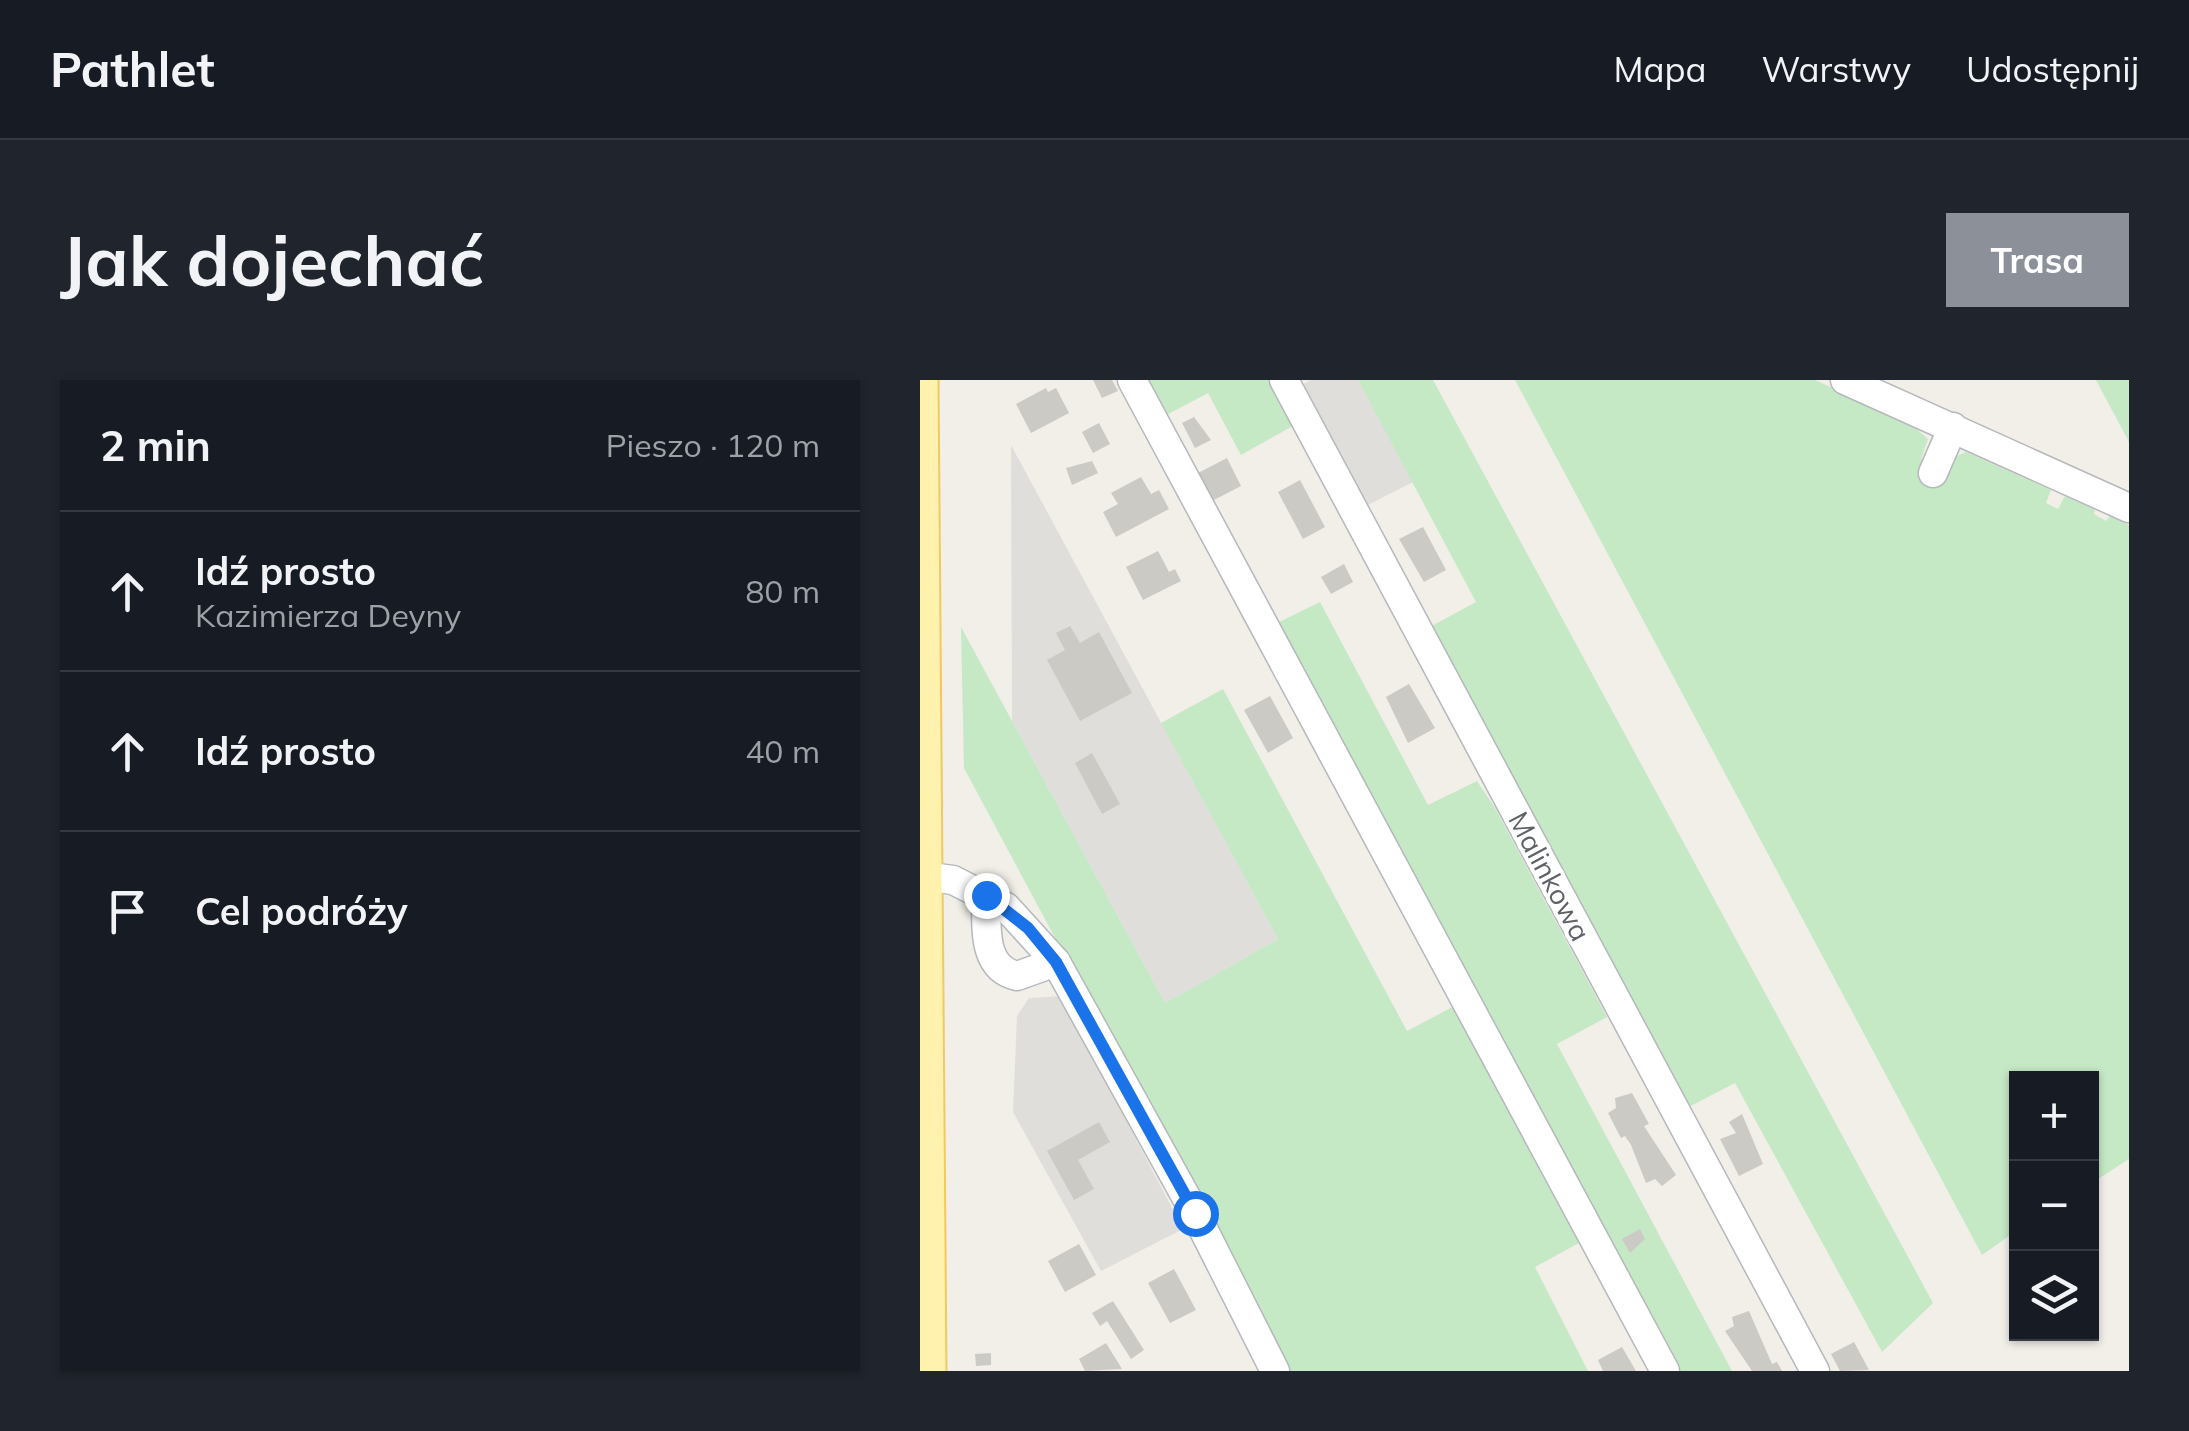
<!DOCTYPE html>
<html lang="pl">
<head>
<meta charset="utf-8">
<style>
  :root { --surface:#171b24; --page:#20242c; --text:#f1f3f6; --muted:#9ea1a6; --line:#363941; --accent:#8c9099 }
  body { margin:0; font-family:Mulish,sans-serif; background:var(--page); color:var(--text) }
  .controls { position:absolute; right:30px; bottom:30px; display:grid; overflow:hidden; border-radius:0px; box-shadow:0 2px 8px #0004 }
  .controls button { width:90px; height:90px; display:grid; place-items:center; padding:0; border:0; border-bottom:2px solid var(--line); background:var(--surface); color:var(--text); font:50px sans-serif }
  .stop { position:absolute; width:30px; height:30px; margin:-22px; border:8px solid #1a73e8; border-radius:50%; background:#fff }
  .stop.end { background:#1a73e8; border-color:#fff; box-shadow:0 2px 10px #0008 }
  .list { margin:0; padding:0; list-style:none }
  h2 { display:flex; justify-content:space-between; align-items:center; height:130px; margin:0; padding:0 40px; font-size:42px }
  h2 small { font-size:32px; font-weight:400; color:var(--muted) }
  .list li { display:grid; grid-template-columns:65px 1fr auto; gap:30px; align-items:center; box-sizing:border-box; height:160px; padding:0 40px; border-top:2px solid var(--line) }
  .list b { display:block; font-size:38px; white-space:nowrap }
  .list p { margin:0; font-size:32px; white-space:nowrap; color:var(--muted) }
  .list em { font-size:32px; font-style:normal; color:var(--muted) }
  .icon { flex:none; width:55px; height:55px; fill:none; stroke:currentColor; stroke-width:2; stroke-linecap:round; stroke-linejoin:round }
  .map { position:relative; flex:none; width:1209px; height:991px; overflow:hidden; border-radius:0px }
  header { display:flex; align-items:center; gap:60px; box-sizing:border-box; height:140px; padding:0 50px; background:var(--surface); border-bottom:2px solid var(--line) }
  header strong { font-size:48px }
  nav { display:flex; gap:55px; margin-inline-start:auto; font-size:35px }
  .intro { display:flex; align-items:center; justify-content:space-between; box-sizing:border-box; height:240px; padding:0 60px }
  h1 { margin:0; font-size:70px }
  .button { padding:25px 45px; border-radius:0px; background:var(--accent); color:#fff; font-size:35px; font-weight:700 }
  main { display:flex; gap:60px; padding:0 60px }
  aside { flex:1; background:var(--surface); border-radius:0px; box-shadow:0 2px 8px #0004 }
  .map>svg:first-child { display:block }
</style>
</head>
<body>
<header>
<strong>Pathlet</strong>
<nav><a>Mapa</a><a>Warstwy</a><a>Udostępnij</a></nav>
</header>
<div class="intro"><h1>Jak dojechać</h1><a class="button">Trasa</a></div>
<main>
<aside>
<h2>2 min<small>Pieszo · 120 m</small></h2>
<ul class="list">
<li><svg class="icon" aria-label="ahead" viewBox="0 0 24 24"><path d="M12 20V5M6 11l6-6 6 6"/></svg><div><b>Idź prosto</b><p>Kazimierza Deyny</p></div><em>80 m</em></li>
<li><svg class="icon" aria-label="ahead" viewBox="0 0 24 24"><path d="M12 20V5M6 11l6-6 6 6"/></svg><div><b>Idź prosto</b></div><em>40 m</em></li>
<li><svg class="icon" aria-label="arrive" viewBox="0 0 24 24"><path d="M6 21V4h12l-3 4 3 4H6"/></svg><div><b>Cel podróży</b></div></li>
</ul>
</aside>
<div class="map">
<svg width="1209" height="991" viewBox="0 0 1209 991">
  <rect width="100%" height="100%" fill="#f1efe8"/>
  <g fill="#e0deda">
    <polygon points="391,0 438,0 493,102 442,128 378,7"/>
    <polygon points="91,65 358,559 245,623 92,341"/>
    <polygon points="141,616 263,849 181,891 93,732 97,636 109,618"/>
  </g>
  <g fill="#c5e8c5">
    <polygon points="218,0 352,0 376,44 321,75 288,13 239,39"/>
    <polygon points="438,0 513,0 1013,923 962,972 815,703 765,729 506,249 556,222"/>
    <polygon points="595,0 895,0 988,42 1008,59 1001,79 1030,92 1037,76 1046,72 1131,110 1126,123 1138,129 1145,116 1175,129 1174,134 1186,141 1190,136 1209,145 1209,779 1172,803 1172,698 1096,698 1096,851 1062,875"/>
    <polygon points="1176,0 1209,0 1209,62"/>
    <polygon points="400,222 508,425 557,401 575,428 687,637 637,664 812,991 752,991 351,246"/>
    <polygon points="41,247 245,623 358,559 241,343 303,309 487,651 540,623 668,858 615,887 668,991 367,991 44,388"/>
  </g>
  <g fill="#cccac5">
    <polygon points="173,0 192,0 198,11 182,18"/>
    <polygon points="126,8 128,12 136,8 149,33 111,53 96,24"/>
    <polygon points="274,37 291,60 275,68 262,43"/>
    <polygon points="179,43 190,64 173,73 162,52"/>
    <polygon points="307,78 321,106 292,121 278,93"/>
    <polygon points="172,81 178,93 152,105 146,88"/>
    <polygon points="221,97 231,114 239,110 249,129 196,157 183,132 198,124 191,113"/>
    <polygon points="380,100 405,147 383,159 358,112"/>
    <polygon points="503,147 526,190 504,202 479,159"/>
    <polygon points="238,171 249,192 255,189 261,201 223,220 206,187"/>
    <polygon points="424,184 433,202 411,214 401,197"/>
    <polygon points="150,246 160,263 179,252 212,313 160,341 127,280 145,270 136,253"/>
    <polygon points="489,304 515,348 488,363 466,317"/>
    <polygon points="350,316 373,358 348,373 324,330"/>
    <polygon points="172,373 200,424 182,434 155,383"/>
    <polygon points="712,713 729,744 724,746 756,795 742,806 735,799 726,803 711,765 705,756 701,758 688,733 696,728 695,718"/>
    <polygon points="822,734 843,784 819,796 800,759 816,753 809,742"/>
    <polygon points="179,742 190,762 158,780 174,809 154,820 127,771"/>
    <polygon points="720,849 725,859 710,873 702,859"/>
    <polygon points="159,864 176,895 145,912 128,881"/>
    <polygon points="254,889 276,930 250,943 228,903"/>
    <polygon points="193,921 224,970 211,979 187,941 180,946 172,933"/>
    <polygon points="829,931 852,984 857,982 862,991 832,991 805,951 814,946 812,937"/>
    <polygon points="934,962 949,990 920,991 911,974"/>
    <polygon points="186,963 202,989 165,991 159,979"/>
    <polygon points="702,967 716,991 683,991 678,980"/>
    <polygon points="71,973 71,985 56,986 55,974"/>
  </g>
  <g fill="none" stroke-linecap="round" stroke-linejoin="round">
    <g stroke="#b5b8bc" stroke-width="31">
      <g id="minor">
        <polyline points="212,0 745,991"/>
        <polyline points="364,0 895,991"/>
        <polyline points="925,0 1209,128"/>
        <polyline points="1013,93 1033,47"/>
        <polyline points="3,496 33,500 86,527 136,582 275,833 355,991"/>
        <path d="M66,515C67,545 61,588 97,596L136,582"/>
      </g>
    </g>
    <g stroke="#f2c960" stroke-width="39">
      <polyline id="major" points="0,0 8,991"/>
    </g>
    <use href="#minor" stroke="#fff" stroke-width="28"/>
    <use href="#major" stroke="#fff2af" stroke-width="35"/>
  </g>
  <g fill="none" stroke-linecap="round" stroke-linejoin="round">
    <polyline stroke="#1a73e8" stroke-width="12" points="66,515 108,548 136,582 275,833"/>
  </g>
  <g text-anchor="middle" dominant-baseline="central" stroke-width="8" stroke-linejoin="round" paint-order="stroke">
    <g font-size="28" fill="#5f6368" stroke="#fff">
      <text transform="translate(630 496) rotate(62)">Malinkowa</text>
    </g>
  </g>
</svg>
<div class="controls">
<button>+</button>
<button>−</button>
<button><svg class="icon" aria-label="layers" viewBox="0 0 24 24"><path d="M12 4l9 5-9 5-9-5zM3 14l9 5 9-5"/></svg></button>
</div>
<div class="stop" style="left:275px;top:833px"></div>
<div class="stop end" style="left:66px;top:515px"></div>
</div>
</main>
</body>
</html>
